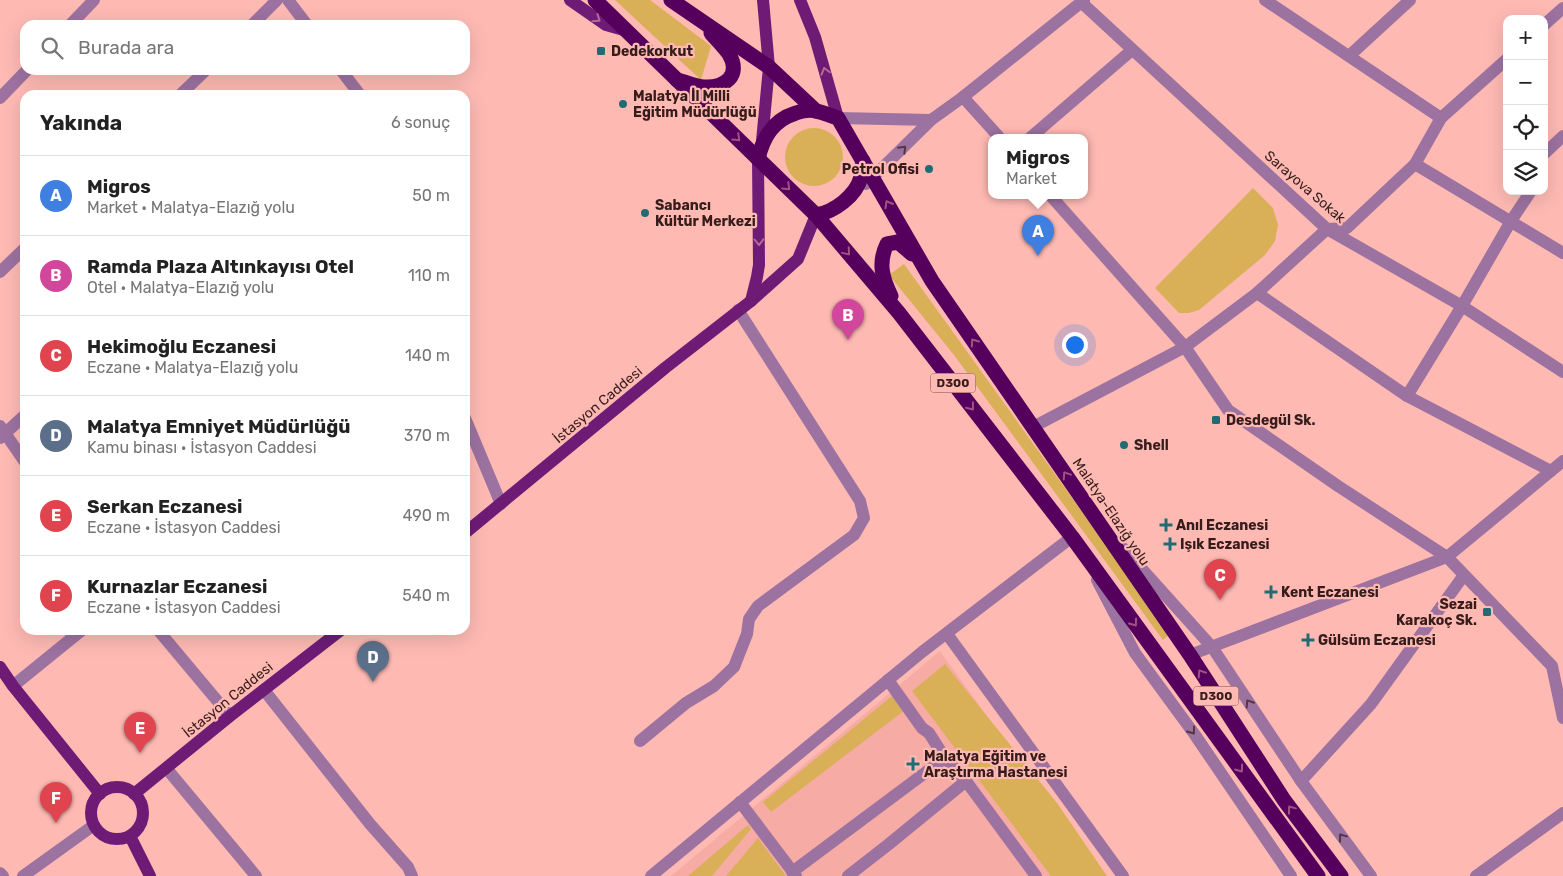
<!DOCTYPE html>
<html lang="tr">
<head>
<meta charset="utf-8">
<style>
  :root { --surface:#fff; --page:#f2f2f2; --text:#222; --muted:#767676; --line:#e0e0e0; --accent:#216c73 }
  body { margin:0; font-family:Rubik,sans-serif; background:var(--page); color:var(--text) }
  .controls { position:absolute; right:15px; top:15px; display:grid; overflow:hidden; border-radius:10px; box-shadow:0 5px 20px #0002 }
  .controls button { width:45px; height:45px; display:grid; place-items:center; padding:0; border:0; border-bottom:1px solid var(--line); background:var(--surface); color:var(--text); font:25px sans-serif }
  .you { position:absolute; left:1074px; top:344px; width:18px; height:18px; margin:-12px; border:4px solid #fff; border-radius:50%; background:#1a73e8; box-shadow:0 0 0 8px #1a73e833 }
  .badge { display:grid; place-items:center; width:32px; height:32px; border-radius:50%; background:var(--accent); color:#fff; font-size:16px; font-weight:700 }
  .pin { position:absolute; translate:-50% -41px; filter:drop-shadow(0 1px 2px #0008) }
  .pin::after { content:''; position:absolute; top:26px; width:18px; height:15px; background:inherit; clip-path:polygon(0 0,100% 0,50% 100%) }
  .popup { position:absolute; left:988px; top:134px; width:100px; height:65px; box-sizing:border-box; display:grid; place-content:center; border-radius:10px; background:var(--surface); filter:drop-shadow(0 1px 4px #0005); font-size:16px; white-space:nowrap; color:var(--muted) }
  .popup b { font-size:19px; color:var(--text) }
  .popup::after { content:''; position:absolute; left:50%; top:100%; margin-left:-10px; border:10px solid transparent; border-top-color:var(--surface) }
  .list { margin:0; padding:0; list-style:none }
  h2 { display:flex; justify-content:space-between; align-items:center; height:65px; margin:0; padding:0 20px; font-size:21px }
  h2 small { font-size:16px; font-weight:400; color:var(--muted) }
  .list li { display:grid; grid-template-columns:32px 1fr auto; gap:15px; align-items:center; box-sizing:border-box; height:80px; padding:0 20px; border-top:1px solid var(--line) }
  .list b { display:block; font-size:19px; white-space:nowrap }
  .list p { margin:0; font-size:16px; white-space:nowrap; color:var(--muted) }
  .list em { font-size:16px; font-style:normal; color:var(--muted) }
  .icon { flex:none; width:28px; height:28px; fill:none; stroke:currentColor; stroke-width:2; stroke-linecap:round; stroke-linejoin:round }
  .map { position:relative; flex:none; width:1563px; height:876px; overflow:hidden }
  .search { position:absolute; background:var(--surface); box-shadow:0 5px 20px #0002; left:20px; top:20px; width:450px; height:55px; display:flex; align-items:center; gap:12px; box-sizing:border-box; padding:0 18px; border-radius:15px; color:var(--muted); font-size:19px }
  .panel { position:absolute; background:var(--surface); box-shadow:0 5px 20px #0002; left:20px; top:90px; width:450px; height:545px; border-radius:15px }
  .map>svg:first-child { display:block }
</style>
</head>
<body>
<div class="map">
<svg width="1563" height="876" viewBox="0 0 1563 876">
  <rect width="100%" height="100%" fill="#feb9b3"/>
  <polygon fill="#f7aba5" points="940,651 1102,876 671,876"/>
  <g fill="#d9b058">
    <polygon points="615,0 650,0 711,46 701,80"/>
    <circle cx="814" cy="157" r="29"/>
    <polygon points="1253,188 1273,208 1278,225 1275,241 1265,255 1199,310 1189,313 1179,313 1155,288"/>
    <polygon points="904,264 1170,634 1163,640 954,355 889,275"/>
    <polygon points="945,664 1057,803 1107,876 1051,876 912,691"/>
    <polygon points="892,696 905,710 771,812 763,802"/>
    <polygon points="748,825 751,829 712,876 688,876"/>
    <polygon points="758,838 786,876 726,876"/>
  </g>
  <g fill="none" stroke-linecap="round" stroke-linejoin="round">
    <g stroke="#9c72a0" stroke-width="12">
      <polyline points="288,0 307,25"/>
      <polyline points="1265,0 1441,118"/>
      <polyline points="1081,2 1327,229 1462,306 1563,372"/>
      <polyline points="70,25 94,0"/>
      <polyline points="252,25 277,0"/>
      <polyline points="1544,25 1563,8"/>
      <polyline points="1349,56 1410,0"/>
      <polyline points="341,70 360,95"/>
      <polyline points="180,95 206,70"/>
      <polyline points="963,97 999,137"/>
      <polyline points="0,98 27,70"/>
      <polyline points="838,118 931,120"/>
      <polyline points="1031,137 1132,50"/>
      <polyline points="1544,154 1563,136"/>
      <polyline points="1415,164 1563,253"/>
      <polyline points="866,184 931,120 963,97 1084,0"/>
      <polyline points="1050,195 1185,347 1228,410 1338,486 1447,557 1552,666 1563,718"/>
      <polyline points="0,272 25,248"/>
      <polyline points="1257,293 1407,396 1551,471"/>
      <polyline points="1407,396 1462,306 1511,221 1531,191"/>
      <polyline points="465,418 501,504"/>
      <polyline points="0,426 25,462"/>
      <polyline points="1033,427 1185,347 1257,293 1327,229 1347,228 1415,164 1441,118 1507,59"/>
      <polyline points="0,438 25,415"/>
      <polyline points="1123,548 1212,647 1301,781 1371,876"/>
      <polyline points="1097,580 1135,653 1195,735 1291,876"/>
      <polyline points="158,630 230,716"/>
      <polyline points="947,634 1123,876"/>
      <polyline points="1190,655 1447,557 1563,461"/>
      <polyline points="888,680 922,728 929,733 945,758 966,781 1036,876"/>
      <polyline points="13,686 82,630"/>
      <polyline points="264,690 370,824 408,867 412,876"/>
      <polyline points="640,741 686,703 714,686 734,667 747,634 749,619 758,606 854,535 864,518 860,501 738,310"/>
      <polyline points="167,769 256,876"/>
      <polyline points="1301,781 1371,704 1464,575"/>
      <polyline points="740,802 796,876"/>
      <polyline points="792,872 945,758"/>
      <polyline points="0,873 3,876"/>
      <polyline points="23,876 94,825"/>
      <polyline points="651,876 922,652 1072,537"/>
      <polyline points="848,876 889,844 966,781"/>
      <polyline points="1476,876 1563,813"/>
    </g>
    <g stroke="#6e1b76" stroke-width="12">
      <polyline points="570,0 606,25 627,31"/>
      <polyline points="800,0 815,37 838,118"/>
      <polyline points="762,141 769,67 763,0"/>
      <polyline points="751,301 757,277 759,265 758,159"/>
      <polyline points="465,533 665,368 751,301 798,259 816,215"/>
      <polyline points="0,667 13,686 100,794"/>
      <circle cx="117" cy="813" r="26"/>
      <polyline points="134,794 230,716 341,630"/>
      <polyline points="130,836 150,876"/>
    </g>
    <g stroke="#54005c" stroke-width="15">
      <polyline points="595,0 816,215 899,313 1072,537 1318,876"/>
      <polyline points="671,0 769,67 815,110"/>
      <path d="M677,80C686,82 695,86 704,87C724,88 742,76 729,54C724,47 717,40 711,33"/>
      <path d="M758,159C763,137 773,120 796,113C802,111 809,109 815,111C823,112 831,116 838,118L932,281L1190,655L1284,800L1341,876"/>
      <path d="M816,215C834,212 856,196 861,177C862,172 862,166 863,161"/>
      <path d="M891,296C882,278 878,262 887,244L898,242L912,254"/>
    </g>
  </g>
  <defs><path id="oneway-chevron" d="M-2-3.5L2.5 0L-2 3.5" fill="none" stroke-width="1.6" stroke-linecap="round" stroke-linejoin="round" transform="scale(1.25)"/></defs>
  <g stroke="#b66a94">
    <use href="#oneway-chevron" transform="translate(597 19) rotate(35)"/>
    <use href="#oneway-chevron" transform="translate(825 71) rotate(-106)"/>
    <use href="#oneway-chevron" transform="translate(759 242) rotate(89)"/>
  </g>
  <g stroke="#a05383">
    <use href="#oneway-chevron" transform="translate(737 138) rotate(44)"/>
    <use href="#oneway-chevron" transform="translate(787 187) rotate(44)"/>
    <use href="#oneway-chevron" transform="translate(888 204) rotate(-120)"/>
    <use href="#oneway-chevron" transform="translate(847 252) rotate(50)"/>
    <use href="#oneway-chevron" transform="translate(974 342) rotate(-125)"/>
    <use href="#oneway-chevron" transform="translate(971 407) rotate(52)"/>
    <use href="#oneway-chevron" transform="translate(1066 475) rotate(-124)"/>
    <use href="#oneway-chevron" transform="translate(1134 623) rotate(54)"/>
    <use href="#oneway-chevron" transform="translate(1201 673) rotate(-123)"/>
    <use href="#oneway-chevron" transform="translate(1240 769) rotate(54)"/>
    <use href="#oneway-chevron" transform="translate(1291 809) rotate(-127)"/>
  </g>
  <g stroke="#553642">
    <use href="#oneway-chevron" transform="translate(903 149) rotate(-45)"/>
    <use href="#oneway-chevron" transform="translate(1249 703) rotate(-123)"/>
    <use href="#oneway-chevron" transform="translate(1192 731) rotate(54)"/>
    <use href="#oneway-chevron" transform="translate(1342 837) rotate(-127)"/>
  </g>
  <g fill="#216c73" stroke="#feb9b3" stroke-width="2">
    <rect x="596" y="46" width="10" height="10" rx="2.5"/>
    <circle cx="623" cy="104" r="5"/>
    <circle cx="929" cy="169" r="5"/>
    <circle cx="645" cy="213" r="5"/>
    <rect x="1211" y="415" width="10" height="10" rx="2.5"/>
    <circle cx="1124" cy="445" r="5"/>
    <path d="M1163.5 517.5h5v5h5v5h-5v5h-5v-5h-5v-5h5z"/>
    <path d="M1167.5 536.5h5v5h5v5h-5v5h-5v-5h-5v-5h5z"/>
    <path d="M1268.5 584.5h5v5h5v5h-5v5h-5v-5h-5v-5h5z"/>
    <rect x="1482" y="607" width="10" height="10" rx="2.5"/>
    <path d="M1305.5 632.5h5v5h5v5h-5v5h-5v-5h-5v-5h5z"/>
    <path d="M910.5 756.5h5v5h5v5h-5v5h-5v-5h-5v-5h5z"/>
  </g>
  <g text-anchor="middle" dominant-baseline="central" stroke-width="4.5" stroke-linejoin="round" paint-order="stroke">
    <g fill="#feb9b3" stroke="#724b48" stroke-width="1">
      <rect x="930.5" y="373.5" width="45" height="19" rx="4"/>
      <rect x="1193.5" y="686.5" width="45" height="19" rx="4"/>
    </g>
    <g font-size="12" font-weight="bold" fill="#361c1a">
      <text x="953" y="383">D300</text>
      <text x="1216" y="696">D300</text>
    </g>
    <g font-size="14" font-weight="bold" fill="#361c1a" stroke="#feb9b3" text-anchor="start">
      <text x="611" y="51">Dedekorkut</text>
      <text x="633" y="96">Malatya İl Milli<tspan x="633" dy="16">Eğitim Müdürlüğü</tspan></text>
      <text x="919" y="169" text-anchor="end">Petrol Ofisi</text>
      <text x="655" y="205">Sabancı<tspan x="655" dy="16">Kültür Merkezi</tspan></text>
      <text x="1226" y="420">Desdegül Sk.</text>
      <text x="1134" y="445">Shell</text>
      <text x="1176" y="525">Anıl Eczanesi</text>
      <text x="1180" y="544">Işık Eczanesi</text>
      <text x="1281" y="592">Kent Eczanesi</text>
      <text x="1477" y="604" text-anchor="end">Sezai<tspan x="1477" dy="16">Karakoç Sk.</tspan></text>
      <text x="1318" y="640">Gülsüm Eczanesi</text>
      <text x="924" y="756">Malatya Eğitim ve<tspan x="924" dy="16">Araştırma Hastanesi</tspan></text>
    </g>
    <g font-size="14" fill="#361c1a" stroke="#feb9b3">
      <text transform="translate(1305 187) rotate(41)">Sarayova Sokak</text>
      <text transform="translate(598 405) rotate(-40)">İstasyon Caddesi</text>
      <text transform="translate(1111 512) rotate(56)">Malatya-Elazığ yolu</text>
      <text transform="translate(228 700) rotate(-39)">İstasyon Caddesi</text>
    </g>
  </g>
</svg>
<div class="controls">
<button>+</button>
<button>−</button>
<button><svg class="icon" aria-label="locate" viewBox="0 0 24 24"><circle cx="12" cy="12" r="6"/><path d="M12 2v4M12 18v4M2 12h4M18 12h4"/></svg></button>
<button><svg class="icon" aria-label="layers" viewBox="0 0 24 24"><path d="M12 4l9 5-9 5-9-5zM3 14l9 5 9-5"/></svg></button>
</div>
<div class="you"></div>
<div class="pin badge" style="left:1038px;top:256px;background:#3f7fe0">A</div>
<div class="popup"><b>Migros</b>Market</div>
<div class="pin badge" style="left:848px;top:340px;background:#d1479c">B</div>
<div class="pin badge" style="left:1220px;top:600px;background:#e0444e">C</div>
<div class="pin badge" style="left:373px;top:682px;background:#5c6f8a">D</div>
<div class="pin badge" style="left:140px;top:753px;background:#e0444e">E</div>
<div class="pin badge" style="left:56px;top:823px;background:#e0444e">F</div>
<div class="search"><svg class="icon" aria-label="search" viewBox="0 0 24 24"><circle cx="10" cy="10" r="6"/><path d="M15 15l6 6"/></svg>Burada ara</div>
<section class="panel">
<h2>Yakında<small>6 sonuç</small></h2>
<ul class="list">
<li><span class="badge" style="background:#3f7fe0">A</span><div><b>Migros</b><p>Market · Malatya-Elazığ yolu</p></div><em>50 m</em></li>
<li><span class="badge" style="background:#d1479c">B</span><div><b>Ramda Plaza Altınkayısı Otel</b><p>Otel · Malatya-Elazığ yolu</p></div><em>110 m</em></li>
<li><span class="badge" style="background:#e0444e">C</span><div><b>Hekimoğlu Eczanesi</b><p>Eczane · Malatya-Elazığ yolu</p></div><em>140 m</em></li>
<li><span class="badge" style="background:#5c6f8a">D</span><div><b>Malatya Emniyet Müdürlüğü</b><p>Kamu binası · İstasyon Caddesi</p></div><em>370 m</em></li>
<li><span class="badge" style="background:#e0444e">E</span><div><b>Serkan Eczanesi</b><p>Eczane · İstasyon Caddesi</p></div><em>490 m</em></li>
<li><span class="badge" style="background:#e0444e">F</span><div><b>Kurnazlar Eczanesi</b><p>Eczane · İstasyon Caddesi</p></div><em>540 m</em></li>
</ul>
</section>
</div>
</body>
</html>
